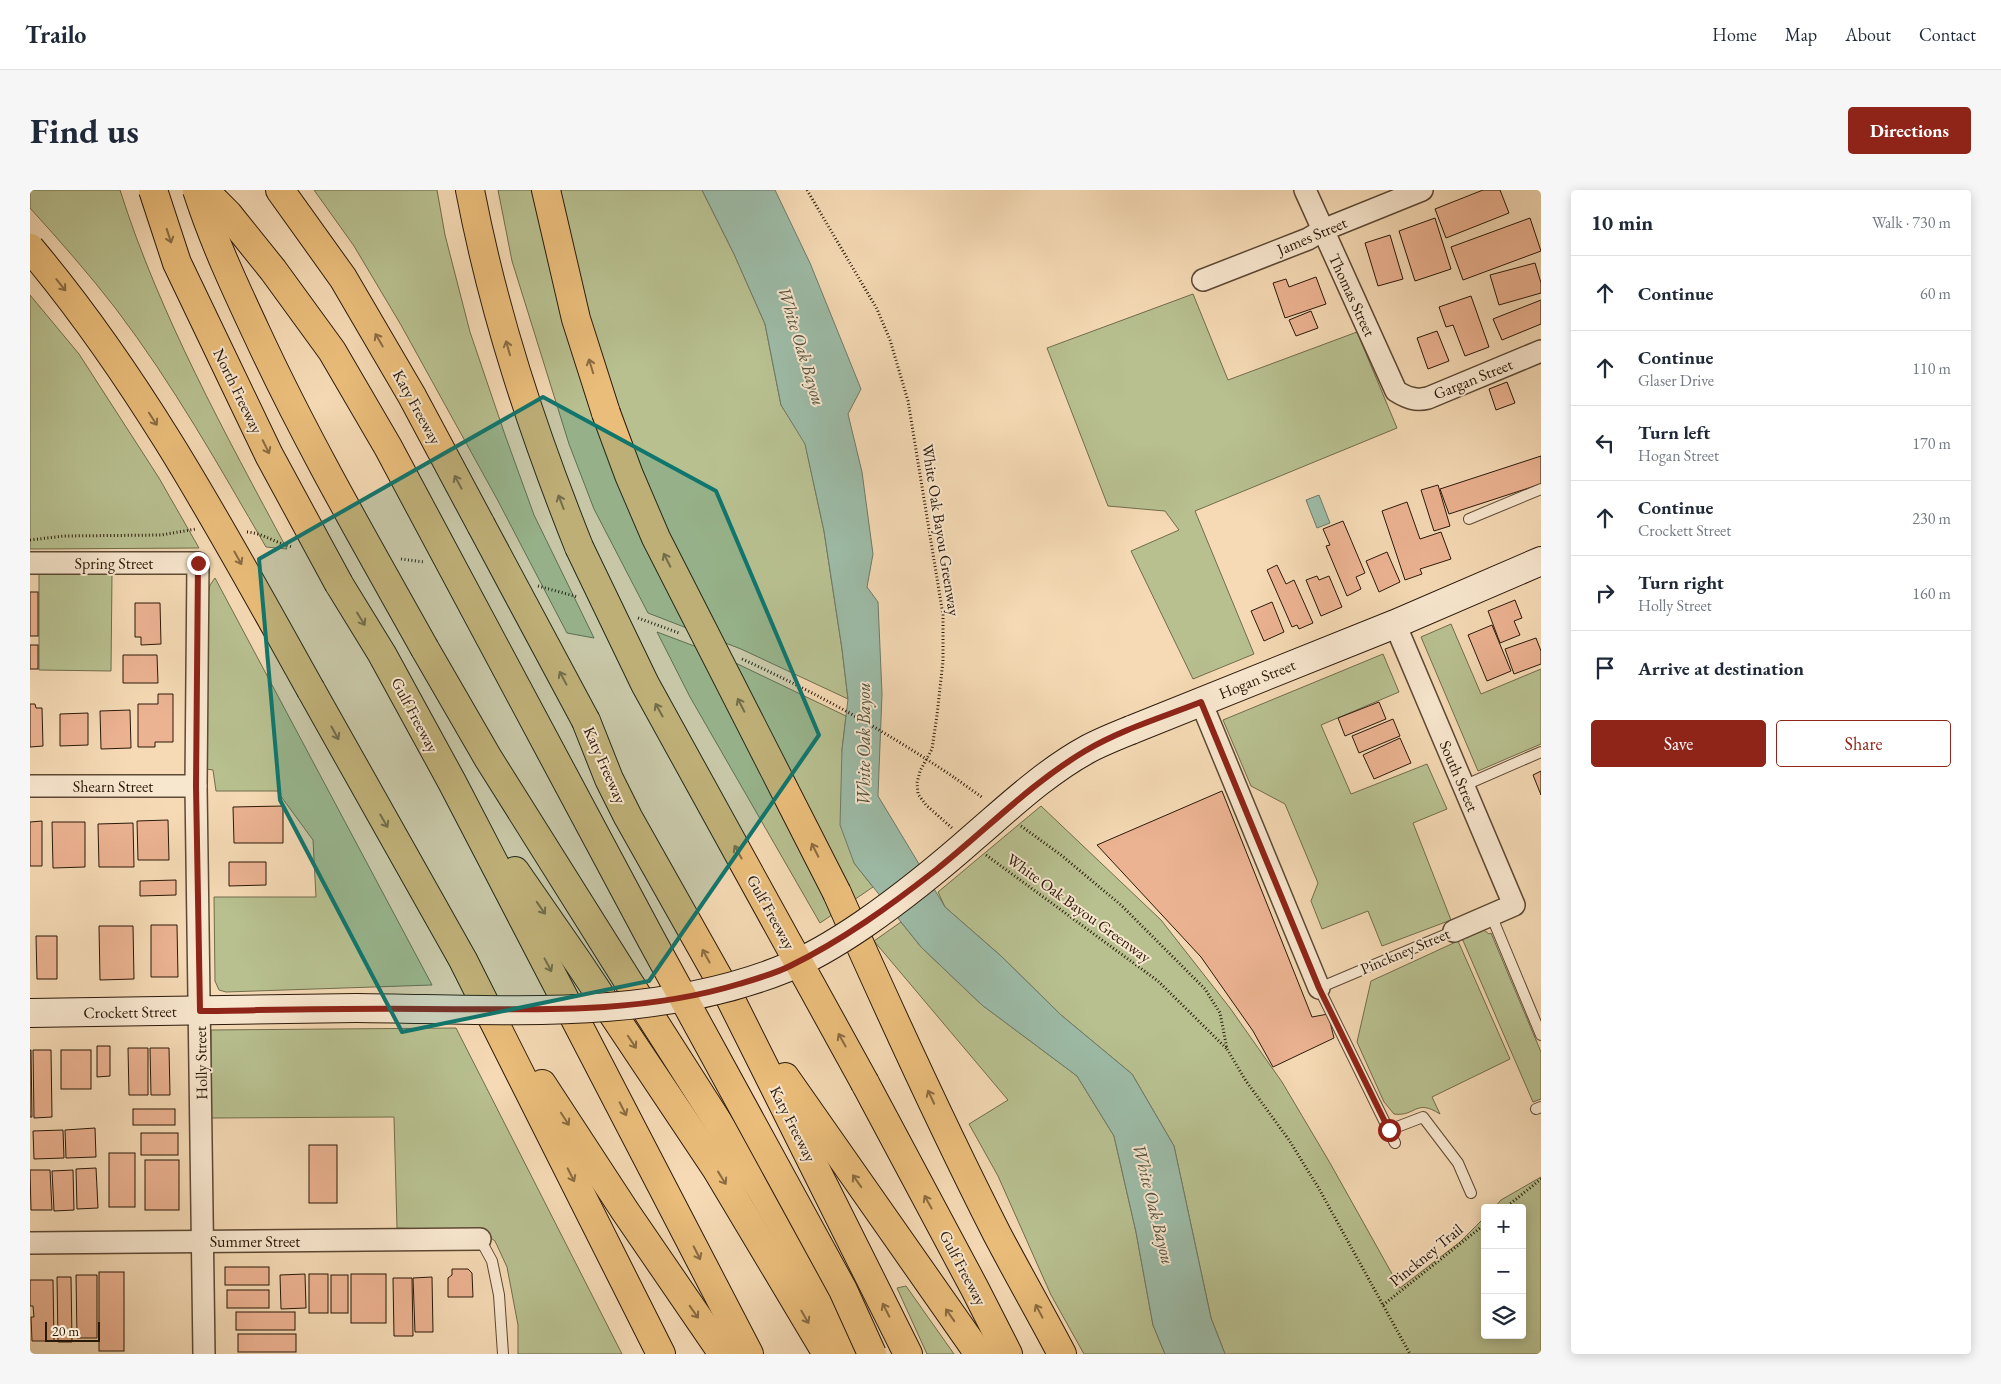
<!DOCTYPE html>
<html lang="en">
<head>
<meta charset="utf-8">
<style>
  :root { --surface:#fff; --page:#f6f6f7; --text:#1f2937; --muted:#747a83; --line:#e0e1e3; --accent:#8f2418 }
  body { margin:0; font-family:"EB Garamond",serif; background:var(--page); color:var(--text) }
  .controls { position:absolute; right:15px; bottom:15px; display:grid; overflow:hidden; border-radius:5px; box-shadow:0 2px 12px #0003 }
  .controls button { width:45px; height:45px; display:grid; place-items:center; padding:0; border:0; border-bottom:1px solid var(--line); background:var(--surface); color:var(--text); font:25px sans-serif }
  .scale { position:absolute; left:15px; bottom:12px; width:55px; box-sizing:border-box; padding-left:5px; border:2px solid #2a1909; border-top:0; font-size:14px; line-height:18px; white-space:nowrap; color:#2a1909; -webkit-text-stroke:4px #f8e7cf; paint-order:stroke }
  .stop { position:absolute; width:15px; height:15px; margin:-11px; border:4px solid #8f2418; border-radius:50%; background:#fff }
  .stop.end { background:#8f2418; border-color:#fff; box-shadow:0 1px 5px #0008 }
  .list { margin:0; padding:0; list-style:none }
  h2 { display:flex; justify-content:space-between; align-items:center; height:65px; margin:0; padding:0 20px; font-size:21px }
  h2 small { font-size:16px; font-weight:400; color:var(--muted) }
  .list li { display:grid; grid-template-columns:32px 1fr auto; gap:15px; align-items:center; box-sizing:border-box; height:75px; padding:0 20px; border-top:1px solid var(--line) }
  .list b { display:block; font-size:19px; white-space:nowrap }
  .list p { margin:0; font-size:16px; white-space:nowrap; color:var(--muted) }
  .list em { font-size:16px; font-style:normal; color:var(--muted) }
  .actions { display:flex; gap:10px; padding:15px 20px }
  .actions a { flex:1; padding:11px 0; border:1px solid var(--accent); border-radius:5px; text-align:center; font-size:18px; color:var(--accent) }
  .actions .main { background:var(--accent); color:#fff }
  .icon { flex:none; width:28px; height:28px; fill:none; stroke:currentColor; stroke-width:2; stroke-linecap:round; stroke-linejoin:round }
  .map { position:relative; flex:none; width:1511px; height:1164px; overflow:hidden; border-radius:5px }
  header { display:flex; align-items:center; gap:30px; box-sizing:border-box; height:70px; padding:0 25px; background:var(--surface); border-bottom:1px solid var(--line) }
  header strong { font-size:24px }
  nav { display:flex; gap:28px; margin-inline-start:auto; font-size:18px }
  .intro { display:flex; align-items:center; justify-content:space-between; box-sizing:border-box; height:120px; padding:0 30px }
  h1 { margin:0; font-size:35px }
  .button { padding:12px 22px; border-radius:5px; background:var(--accent); color:#fff; font-size:18px; font-weight:700 }
  main { display:flex; gap:30px; padding:0 30px }
  aside { flex:1; background:var(--surface); border-radius:5px; box-shadow:0 2px 12px #0003 }
  .map>svg:first-child { display:block }
</style>
</head>
<body>
<header>
<strong>Trailo</strong>
<nav><a>Home</a><a>Map</a><a>About</a><a>Contact</a></nav>
</header>
<div class="intro"><h1>Find us</h1><a class="button">Directions</a></div>
<main>
<div class="map">
<svg width="1511" height="1164" viewBox="0 0 1511 1164">
  <rect width="100%" height="100%" fill="#f5dab5"/>
  <filter id="stains"><feTurbulence type="fractalNoise" baseFrequency=".004" numOctaves="4"/><feColorMatrix values="0 0 0 0 .2 0 0 0 0 .09 0 0 0 0 .02 0 0 0 .5 -.17"/></filter>
  <radialGradient id="worn" r=".72"><stop offset=".6" stop-color="#630" stop-opacity="0"/><stop offset="1" stop-color="#630" stop-opacity=".3"/></radialGradient>
  <g fill="#b8c090" stroke="#716c4c">
    <path d="M0,0H90C130,126 195,243 257,359L236,357C189,276 143,194 86,119C59,84 30,51 0,18Z"/>
    <polygon points="284,0 407,0 415,45 440,142 475,245 504,325 564,448 537,443 467,309 371,135 324,56"/>
    <polygon points="468,0 672,0 704,64 735,134 751,215 775,253 794,341 812,459 818,509 711,459 618,423 564,319 539,254 482,71"/>
    <polygon points="1163,104 1198,190 1327,142 1367,238 1165,321 1224,464 1163,489 1101,361 1149,340 1135,321 1078,316 1017,158"/>
    <polygon points="0,105 49,164 129,288 169,358 0,359"/>
    <polygon points="9,384 82,384 81,481 9,480"/>
    <polygon points="185,388 402,795 196,802 189,800 185,791 184,707 286,707 283,650 247,601 186,601 183,580 176,579 178,407 180,395"/>
    <polygon points="1421,434 1451,504 1511,479 1511,554 1448,581 1391,447"/>
    <polygon points="627,442 691,466 816,526 812,560 824,673 843,697 790,733 660,507"/>
    <polygon points="1353,464 1369,502 1291,535 1321,604 1397,574 1417,619 1383,633 1421,730 1352,756 1338,721 1292,739 1281,711 1288,693 1255,614 1221,596 1193,530"/>
    <polygon points="1011,616 1131,730 1200,818 1252,892 1300,973 1370,1098 1430,1052 1455,1027 1455,1145 1492,1145 1492,1018 1464,1018 1471,1010 1511,987 1511,1164 1195,1164 1181,1128 1144,956 1102,884 1031,825 971,766 915,717 908,702"/>
    <polygon points="871,732 891,757 952,815 1047,886 1084,946 1106,1042 1123,1135 1135,1164 1054,1164 1021,1105 968,986 939,934 978,910 844,751"/>
    <polygon points="1451,738 1459,744 1461,743 1511,862 1511,909 1503,912 1431,746"/>
    <path d="M1428,751L1480,869L1402,907L1410,924C1385,908 1386,927 1364,924L1354,912L1327,852L1341,791Z"/>
    <polygon points="426,838 592,1164 488,1164 488,1135 477,1077 465,1051 451,1041 367,1038 364,927 181,928 181,840"/>
    <polygon points="876,1096 924,1164 897,1164 867,1098"/>
  </g>
  <g fill="#9dbba7" stroke="#6f7a68">
    <polygon points="672,0 745,0 780,73 831,199 818,224 832,282 843,364 837,397 848,412 852,504 848,606 915,717 971,766 1031,825 1102,884 1144,956 1181,1128 1195,1164 1135,1164 1123,1135 1106,1042 1084,946 1047,886 952,815 891,757 824,673 810,635 812,560 818,509 812,459 794,341 775,254 751,215 735,134 704,64"/>
    <polygon points="1289,305 1300,333 1287,338 1276,310"/>
  </g>
  <g fill="#ecb392" stroke="#2a1909">
    <polygon points="1453,0 1470,0 1479,23 1416,48 1405,19"/>
    <polygon points="1405,28 1421,79 1385,91 1369,41"/>
    <polygon points="1500,28 1511,61 1433,90 1421,57"/>
    <polygon points="1360,45 1373,89 1348,96 1335,53"/>
    <polygon points="1505,73 1511,93 1511,103 1469,115 1460,85"/>
    <polygon points="1286,87 1296,114 1255,128 1243,93 1256,89 1259,97"/>
    <polygon points="1441,106 1459,157 1435,166 1423,135 1416,137 1409,117"/>
    <polygon points="1511,110 1511,134 1472,150 1463,129"/>
    <polygon points="1281,121 1288,138 1266,146 1259,130"/>
    <polygon points="1407,141 1419,171 1398,179 1387,148"/>
    <polygon points="1477,192 1485,213 1466,220 1459,199"/>
    <polygon points="1511,266 1511,294 1419,324 1410,299"/>
    <polygon points="1408,295 1420,336 1404,341 1391,300"/>
    <polygon points="1377,312 1390,349 1411,342 1421,369 1390,379 1392,384 1375,390 1352,321"/>
    <polygon points="1313,331 1335,383 1326,387 1331,399 1317,406 1296,356 1300,355 1293,339"/>
    <polygon points="1357,362 1370,392 1349,402 1336,371"/>
    <polygon points="1247,375 1256,394 1264,390 1283,433 1269,439 1267,435 1262,437 1237,380"/>
    <polygon points="1287,386 1289,390 1299,386 1312,417 1291,426 1276,390"/>
    <rect x="0" y="402" width="8" height="44"/>
    <polygon points="1485,410 1492,428 1484,431 1490,445 1470,453 1458,421"/>
    <polygon points="1242,412 1254,442 1234,451 1221,421"/>
    <polygon points="105,413 130,413 131,454 111,455 111,447 105,447"/>
    <polygon points="1462,435 1481,481 1457,491 1438,445"/>
    <polygon points="1506,448 1511,461 1511,474 1484,484 1475,459"/>
    <rect x="0" y="455" width="8" height="24"/>
    <polygon points="93,465 127,465 128,493 93,493"/>
    <polygon points="128,504 143,504 143,552 125,552 125,557 108,557 108,514 128,514"/>
    <polygon points="1349,512 1356,529 1315,546 1308,528"/>
    <polygon points="0,514 5,514 6,518 12,518 13,556 0,557"/>
    <polygon points="100,520 101,558 71,559 70,521"/>
    <polygon points="58,523 58,555 30,556 30,524"/>
    <polygon points="1363,529 1370,546 1329,563 1322,546"/>
    <polygon points="1370,548 1381,573 1344,589 1333,565"/>
    <polygon points="1511,581 1511,605 1503,585"/>
    <polygon points="1192,601 1282,827 1298,824 1304,848 1243,877 1223,841 1171,767 1067,655"/>
    <polygon points="253,616 253,653 204,653 203,617"/>
    <polygon points="138,630 139,670 108,670 107,631"/>
    <polygon points="12,631 12,676 0,676 0,632"/>
    <polygon points="22,632 55,632 55,677 23,678"/>
    <polygon points="103,633 104,677 69,677 68,634"/>
    <polygon points="199,672 236,672 236,695 199,696"/>
    <polygon points="146,690 146,705 110,706 110,691"/>
    <polygon points="121,735 147,735 148,787 121,787"/>
    <polygon points="69,736 103,736 104,789 70,790"/>
    <polygon points="6,746 27,746 27,789 7,789"/>
    <polygon points="67,856 80,856 80,886 67,887"/>
    <polygon points="98,858 118,858 118,905 99,905"/>
    <polygon points="120,858 139,858 140,905 121,905"/>
    <polygon points="1,860 2,927 0,927 0,860"/>
    <polygon points="3,860 21,860 22,927 4,928"/>
    <rect x="31" y="860" width="30" height="39"/>
    <rect x="103" y="919" width="42" height="16"/>
    <polygon points="65,938 66,967 36,968 35,940"/>
    <polygon points="33,940 34,968 4,969 3,941"/>
    <rect x="111" y="943" width="37" height="22"/>
    <rect x="279" y="955" width="28" height="58"/>
    <rect x="79" y="963" width="26" height="54"/>
    <rect x="115" y="970" width="34" height="50"/>
    <polygon points="66,978 68,1018 47,1019 46,979"/>
    <polygon points="0,980 20,980 22,1020 1,1020"/>
    <polygon points="43,980 44,1020 24,1021 22,981"/>
    <rect x="195" y="1077" width="44" height="18"/>
    <polygon points="422,1079 438,1079 442,1083 443,1107 418,1107 418,1088 422,1085"/>
    <rect x="69" y="1082" width="25" height="79"/>
    <polygon points="275,1084 276,1118 251,1119 250,1085"/>
    <rect x="279" y="1084" width="19" height="39"/>
    <rect x="321" y="1084" width="35" height="49"/>
    <polygon points="46,1085 67,1085 67,1148 47,1148"/>
    <rect x="301" y="1085" width="17" height="38"/>
    <polygon points="27,1087 41,1087 42,1152 28,1152"/>
    <polygon points="402,1087 403,1142 385,1142 383,1088"/>
    <polygon points="363,1088 382,1088 383,1146 364,1146"/>
    <polygon points="0,1090 23,1090 24,1151 2,1151 1,1127 4,1127 3,1116 0,1116"/>
    <rect x="197" y="1100" width="42" height="18"/>
    <rect x="206" y="1122" width="59" height="18"/>
    <rect x="208" y="1144" width="58" height="18"/>
  </g>
  <g fill="none" stroke-linecap="round" stroke-linejoin="round">
    <g stroke="#5d4934" stroke-width="12">
      <g id="lane">
        <polyline points="1439,329 1511,299"/>
        <polyline points="1433,596 1511,562"/>
        <polyline points="1461,725 1511,845"/>
        <polyline points="1506,919 1511,917"/>
        <polyline points="1359,940 1393,927 1428,973 1441,1003"/>
        <polyline points="1365,953 1289,798 1424,741"/>
        <polyline points="450,1049 462,1071 469,1105 473,1164"/>
      </g>
    </g>
    <g stroke="#5d4934" stroke-width="24">
      <g id="street">
        <path d="M1275,0L1366,201C1377,208 1386,211 1398,208L1511,161"/>
        <polyline points="1173,90 1278,49 1293,40 1392,0"/>
        <polyline points="0,373 168,373 166,596 174,1164"/>
        <polyline points="1365,434 1484,715 1424,741"/>
        <polyline points="1171,512 1289,798"/>
        <polyline points="0,596 166,596"/>
        <polyline points="0,1053 450,1049"/>
      </g>
    </g>
    <g stroke="#2a1909" stroke-width="30">
      <g id="secondary">
        <polyline points="1101,540 1365,434 1511,371"/>
        <polyline points="0,823 327,818"/>
      </g>
    </g>
    <g stroke="#2a1909" stroke-width="30">
      <g id="highway">
        <polyline points="250,0 313,88 382,206 451,335"/>
        <path d="M440,0C464,125 502,239 549,357"/>
        <polyline points="516,0 546,129 576,223"/>
        <polyline points="309,394 352,464 422,592 719,1164"/>
        <polyline points="395,459 458,568 598,791 732,1001 827,1164"/>
        <polyline points="281,500 433,770 631,1164"/>
        <polyline points="556,531 579,589 598,627 700,808 878,1164"/>
        <polyline points="485,681 548,772 687,980 797,1164"/>
        <path d="M807,703C858,818 910,932 967,1044C988,1084 1011,1124 1032,1164"/>
        <polyline points="755,887 949,1164"/>
        <polyline points="835,893 945,1099 978,1164"/>
        <polyline points="512,894 595,1021 693,1164"/>
      </g>
    </g>
    <g stroke="#2a1909" stroke-width="3" stroke-dasharray="1 2.5" stroke-linecap="butt">
      <polyline points="777,0 847,119 860,150 878,211 913,425 913,471 907,525 902,559 890,581 887,593 888,604 896,615 922,638"/>
      <path d="M217,342C233,343 247,354 263,357"/>
      <polyline points="0,350 34,346 131,345 166,339"/>
      <polyline points="371,369 394,372"/>
      <polyline points="508,396 548,407"/>
      <polyline points="608,428 649,443"/>
      <polyline points="925,588 953,608"/>
      <polyline points="991,636 1031,665 1091,715 1175,799 1190,823 1197,859 1216,891 1259,950 1288,997 1380,1164"/>
      <polyline points="956,665 1128,791 1197,859"/>
      <polyline points="1475,1018 1511,989"/>
      <polyline points="1353,1115 1455,1034"/>
    </g>
    <use href="#lane" stroke="#f8e7cf" stroke-width="10"/>
    <use href="#street" stroke="#f8e7cf" stroke-width="21"/>
    <use href="#secondary" stroke="#f8e7cf" stroke-width="28"/>
    <use href="#highway" stroke="#eabd7a" stroke-width="28"/>
    <g stroke="#2a1909" stroke-width="30" stroke-linecap="butt">
      <path id="secondary-bridge" d="M327,818C470,819 621,833 756,778C781,768 812,749 834,734C873,707 910,677 945,646C981,615 1016,582 1058,559C1071,552 1086,546 1101,540"/>
    </g>
    <g stroke="#2a1909" stroke-width="30" stroke-linecap="butt">
      <g id="highway-bridge">
        <polyline points="123,0 147,73 239,265 309,394"/>
        <path d="M167,0C183,50 205,97 227,144C277,252 337,355 395,459"/>
        <polyline points="174,0 198,24 243,80 302,161 358,257 621,749 813,1100 842,1164"/>
        <path d="M0,58C113,192 196,348 281,500"/>
        <polyline points="576,223 599,285 626,348 807,703"/>
        <polyline points="451,335 556,531"/>
        <polyline points="549,357 615,494 835,893"/>
      </g>
    </g>
    <path stroke="#2a1909" stroke-width="3" stroke-dasharray="1 2.5" stroke-linecap="butt" d="M712,469C787,503 857,542 925,588"/>
    <use href="#secondary-bridge" stroke="#f8e7cf" stroke-width="28"/>
    <use href="#highway-bridge" stroke="#eabd7a" stroke-width="28"/>
  </g>
  <defs><path id="oneway-shaft" d="M-6 0H5M1.5-3L5.5 0L1.5 3" fill="none" stroke-width="1.6" stroke-linecap="round" stroke-linejoin="round" transform="scale(1.25)"/></defs>
  <g stroke="#8a6b42">
    <use href="#oneway-shaft" transform="translate(139 46) rotate(72)"/>
    <use href="#oneway-shaft" transform="translate(31 95) rotate(51)"/>
    <use href="#oneway-shaft" transform="translate(349 150) rotate(-120)"/>
    <use href="#oneway-shaft" transform="translate(478 158) rotate(-106)"/>
    <use href="#oneway-shaft" transform="translate(561 176) rotate(-107)"/>
    <use href="#oneway-shaft" transform="translate(123 229) rotate(57)"/>
    <use href="#oneway-shaft" transform="translate(236 257) rotate(64)"/>
    <use href="#oneway-shaft" transform="translate(428 292) rotate(-118)"/>
    <use href="#oneway-shaft" transform="translate(531 312) rotate(-111)"/>
    <use href="#oneway-shaft" transform="translate(208 368) rotate(61)"/>
    <use href="#oneway-shaft" transform="translate(637 370) rotate(-117)"/>
    <use href="#oneway-shaft" transform="translate(331 429) rotate(58)"/>
    <use href="#oneway-shaft" transform="translate(533 488) rotate(-118)"/>
    <use href="#oneway-shaft" transform="translate(711 515) rotate(-117)"/>
    <use href="#oneway-shaft" transform="translate(629 520) rotate(-119)"/>
    <use href="#oneway-shaft" transform="translate(305 543) rotate(61)"/>
    <use href="#oneway-shaft" transform="translate(354 631) rotate(60)"/>
    <use href="#oneway-shaft" transform="translate(785 660) rotate(-117)"/>
    <use href="#oneway-shaft" transform="translate(708 662) rotate(-119)"/>
    <use href="#oneway-shaft" transform="translate(511 718) rotate(55)"/>
    <use href="#oneway-shaft" transform="translate(676 766) rotate(-119)"/>
    <use href="#oneway-shaft" transform="translate(518 775) rotate(62)"/>
    <use href="#oneway-shaft" transform="translate(812 850) rotate(-119)"/>
    <use href="#oneway-shaft" transform="translate(602 852) rotate(56)"/>
    <use href="#oneway-shaft" transform="translate(901 907) rotate(-115)"/>
    <use href="#oneway-shaft" transform="translate(593 919) rotate(63)"/>
    <use href="#oneway-shaft" transform="translate(535 929) rotate(57)"/>
    <use href="#oneway-shaft" transform="translate(541 985) rotate(63)"/>
    <use href="#oneway-shaft" transform="translate(692 988) rotate(58)"/>
    <use href="#oneway-shaft" transform="translate(827 991) rotate(-125)"/>
    <use href="#oneway-shaft" transform="translate(898 1012) rotate(-119)"/>
    <use href="#oneway-shaft" transform="translate(667 1063) rotate(63)"/>
    <use href="#oneway-shaft" transform="translate(856 1120) rotate(-117)"/>
    <use href="#oneway-shaft" transform="translate(1009 1121) rotate(-118)"/>
    <use href="#oneway-shaft" transform="translate(664 1122) rotate(55)"/>
    <use href="#oneway-shaft" transform="translate(920 1125) rotate(-125)"/>
    <use href="#oneway-shaft" transform="translate(775 1127) rotate(60)"/>
  </g>
  <g fill="none" stroke-linecap="round" stroke-linejoin="round">
    <path stroke="#8f2418" stroke-width="6" d="M168,373L166,596L170,821C245,820 320,818 394,819C500,819 607,825 709,794C726,789 744,784 760,776C813,750 860,716 906,680C956,640 1000,594 1055,561C1090,540 1133,527 1171,512L1289,798L1359,940"/>
  </g>
  <path fill="#0f766e" fill-opacity="0.2" stroke="#0f766e" stroke-width="4" stroke-linejoin="round" d="M513,207L686,301L789,545L619,791L372,842L250,610L229,369Z"/>
  <g text-anchor="middle" dominant-baseline="central" stroke-width="4" stroke-linejoin="round" paint-order="stroke">
    <g font-size="16" fill="#2a1909" stroke="#f8e7cf">
      <text transform="translate(1282 46) rotate(-23)">James Street</text>
      <text transform="translate(1322 105) rotate(65)">Thomas Street</text>
      <text transform="translate(1443 189) rotate(-22)">Gargan Street</text>
      <text transform="translate(208 201) rotate(64)">North Freeway</text>
      <text transform="translate(387 217) rotate(61)">Katy Freeway</text>
      <text transform="translate(911 340) rotate(81)">White Oak Bayou Greenway</text>
      <text x="84" y="373">Spring Street</text>
      <text transform="translate(1227 489) rotate(-22)">Hogan Street</text>
      <text transform="translate(385 525) rotate(62)">Gulf Freeway</text>
      <text transform="translate(575 575) rotate(66)">Katy Freeway</text>
      <text transform="translate(1429 586) rotate(67)">South Street</text>
      <text x="83" y="596">Shearn Street</text>
      <text transform="translate(1049 718) rotate(36)">White Oak Bayou Greenway</text>
      <text transform="translate(741 722) rotate(61)">Gulf Freeway</text>
      <text transform="translate(1375 761) rotate(-23)">Pinckney Street</text>
      <text transform="translate(100 822) rotate(-1)">Crockett Street</text>
      <text transform="translate(171 873) rotate(-91)">Holly Street</text>
      <text transform="translate(763 934) rotate(63)">Katy Freeway</text>
      <text x="225" y="1051">Summer Street</text>
      <text transform="translate(1396 1065) rotate(-39)">Pinckney Trail</text>
      <text transform="translate(933 1078) rotate(62)">Gulf Freeway</text>
    </g>
    <g font-size="18" font-style="italic" fill="#525240" stroke="#f8e7cf">
      <text transform="translate(772 156) rotate(73)">White Oak Bayou</text>
      <text transform="translate(833 554) rotate(-90)">White Oak Bayou</text>
      <text transform="translate(1124 1014) rotate(76)">White Oak Bayou</text>
    </g>
  </g>
  <rect width="100%" height="100%" filter="url(#stains)"/>
  <rect width="100%" height="100%" fill="url(#worn)"/>
</svg>
<div class="controls">
<button>+</button>
<button>−</button>
<button><svg class="icon" aria-label="layers" viewBox="0 0 24 24"><path d="M12 4l9 5-9 5-9-5zM3 14l9 5 9-5"/></svg></button>
</div>
<div class="scale">20 m</div>
<div class="stop" style="left:1359px;top:940px"></div>
<div class="stop end" style="left:168px;top:373px"></div>
</div>
<aside>
<h2>10 min<small>Walk · 730 m</small></h2>
<ul class="list">
<li><svg class="icon" aria-label="ahead" viewBox="0 0 24 24"><path d="M12 20V5M6 11l6-6 6 6"/></svg><div><b>Continue</b></div><em>60 m</em></li>
<li><svg class="icon" aria-label="ahead" viewBox="0 0 24 24"><path d="M12 20V5M6 11l6-6 6 6"/></svg><div><b>Continue</b><p>Glaser Drive</p></div><em>110 m</em></li>
<li><svg class="icon" aria-label="left" viewBox="0 0 24 24"><path d="M17 20v-9H6M10 6l-5 5 5 5"/></svg><div><b>Turn left</b><p>Hogan Street</p></div><em>170 m</em></li>
<li><svg class="icon" aria-label="ahead" viewBox="0 0 24 24"><path d="M12 20V5M6 11l6-6 6 6"/></svg><div><b>Continue</b><p>Crockett Street</p></div><em>230 m</em></li>
<li><svg class="icon" aria-label="right" viewBox="0 0 24 24"><path d="M7 20v-9h11M14 6l5 5-5 5"/></svg><div><b>Turn right</b><p>Holly Street</p></div><em>160 m</em></li>
<li><svg class="icon" aria-label="arrive" viewBox="0 0 24 24"><path d="M6 21V4h12l-3 4 3 4H6"/></svg><div><b>Arrive at destination</b></div></li>
</ul>
<div class="actions"><a class="main">Save</a><a>Share</a></div>
</aside>
</main>
</body>
</html>
